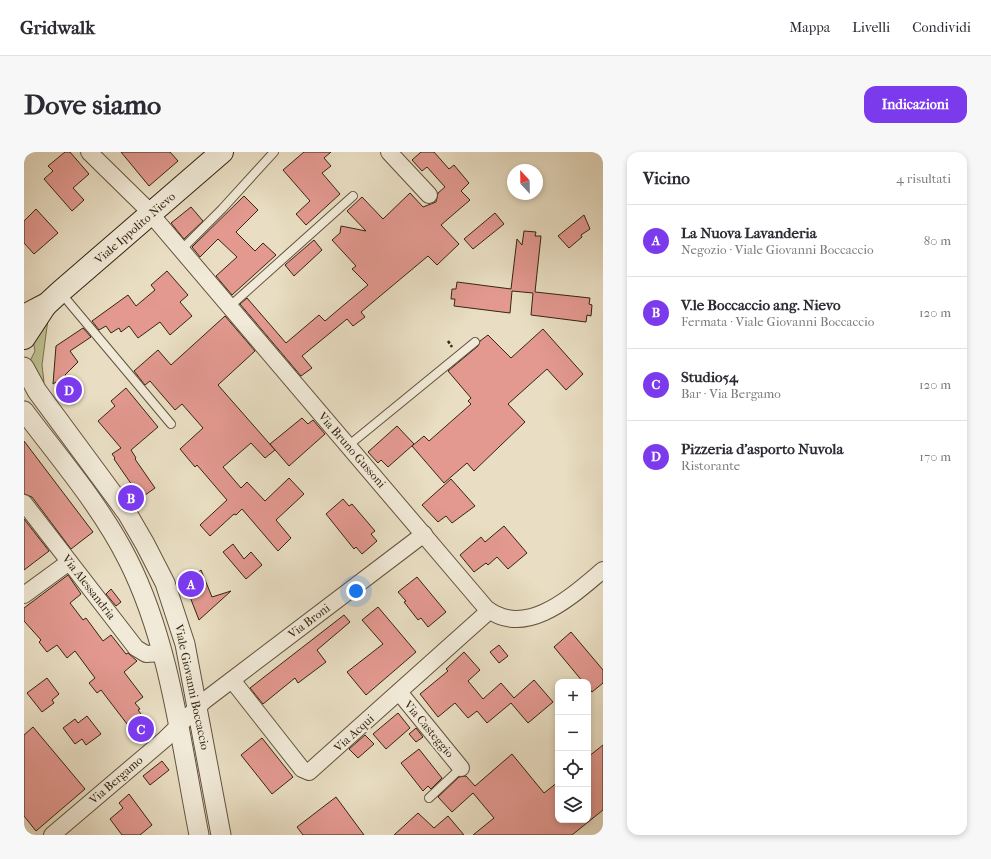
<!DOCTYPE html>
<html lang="it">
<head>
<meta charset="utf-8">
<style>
  :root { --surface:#fff; --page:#f7f7f7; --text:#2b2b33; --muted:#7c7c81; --line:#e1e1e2; --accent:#7c3aed }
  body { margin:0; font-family:"IM FELL French Canon",serif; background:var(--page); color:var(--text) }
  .controls { position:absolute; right:12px; bottom:12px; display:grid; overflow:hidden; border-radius:8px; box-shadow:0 2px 6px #0003 }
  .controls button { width:36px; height:36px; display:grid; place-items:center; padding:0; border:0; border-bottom:1px solid var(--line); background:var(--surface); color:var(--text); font:20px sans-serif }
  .compass { position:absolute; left:483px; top:12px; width:36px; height:36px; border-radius:50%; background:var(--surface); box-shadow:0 2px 6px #0003; rotate:338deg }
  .you { position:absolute; left:332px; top:439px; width:14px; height:14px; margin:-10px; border:3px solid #fff; border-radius:50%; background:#1a73e8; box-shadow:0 0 0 6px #1a73e833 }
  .badge { display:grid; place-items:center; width:26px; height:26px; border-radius:50%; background:var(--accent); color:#fff; font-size:13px; font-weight:700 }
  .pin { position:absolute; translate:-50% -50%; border:2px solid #fff; box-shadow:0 1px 4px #0006 }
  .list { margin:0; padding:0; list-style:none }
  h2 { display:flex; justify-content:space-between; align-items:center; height:52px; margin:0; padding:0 16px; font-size:17px }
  h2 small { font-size:13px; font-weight:400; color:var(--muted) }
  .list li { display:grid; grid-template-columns:26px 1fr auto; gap:12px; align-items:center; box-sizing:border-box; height:72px; padding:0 16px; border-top:1px solid var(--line) }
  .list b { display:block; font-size:15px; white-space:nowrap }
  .list p { margin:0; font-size:13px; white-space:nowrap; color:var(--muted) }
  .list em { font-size:13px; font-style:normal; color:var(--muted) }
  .icon { flex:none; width:22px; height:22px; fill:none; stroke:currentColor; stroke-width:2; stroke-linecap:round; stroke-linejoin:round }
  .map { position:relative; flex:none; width:579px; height:683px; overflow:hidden; border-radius:12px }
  header { display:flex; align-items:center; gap:24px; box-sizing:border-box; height:56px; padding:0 20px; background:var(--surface); border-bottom:1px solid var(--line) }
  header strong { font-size:19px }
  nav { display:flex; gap:22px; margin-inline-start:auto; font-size:14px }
  .intro { display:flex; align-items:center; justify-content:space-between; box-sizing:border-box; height:96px; padding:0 24px }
  h1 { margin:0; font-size:28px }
  .button { padding:10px 18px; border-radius:12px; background:var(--accent); color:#fff; font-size:14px; font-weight:700 }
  main { display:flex; gap:24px; padding:0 24px }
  aside { flex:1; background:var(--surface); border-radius:12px; box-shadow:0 2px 6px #0003 }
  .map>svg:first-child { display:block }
</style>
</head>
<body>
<header>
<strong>Gridwalk</strong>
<nav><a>Mappa</a><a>Livelli</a><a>Condividi</a></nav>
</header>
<div class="intro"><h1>Dove siamo</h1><a class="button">Indicazioni</a></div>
<main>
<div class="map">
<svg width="579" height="683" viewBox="0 0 579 683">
  <rect width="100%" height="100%" fill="#e9dec3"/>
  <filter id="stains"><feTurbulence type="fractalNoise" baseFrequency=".005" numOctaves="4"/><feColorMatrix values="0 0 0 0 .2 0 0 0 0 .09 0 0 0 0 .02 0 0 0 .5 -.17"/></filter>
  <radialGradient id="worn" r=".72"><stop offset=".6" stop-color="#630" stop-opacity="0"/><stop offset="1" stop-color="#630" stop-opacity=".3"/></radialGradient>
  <polygon fill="#bcc090" stroke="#787250" points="24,167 18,213 20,230 17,232 6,209 11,199 9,188"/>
  <g fill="#e39990" stroke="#352511">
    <polygon points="41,0 46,0 65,22 49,36 60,48 48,59 20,27 29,19 24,14"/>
    <polygon points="97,0 146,0 154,9 125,34"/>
    <polygon points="280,0 307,0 300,6 307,14 298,21 316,42 282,73 272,62 286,49 259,18"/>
    <polygon points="397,0 410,0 425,17 430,13 445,31 437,39 446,48 417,73 435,92 413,113 404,104 337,160 341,165 329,174 323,167 278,204 288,216 277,224 216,152 223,146 262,191 295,163 301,169 321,152 344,133 328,117 332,114 308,88 316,81 317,74 342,79 323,59 338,45 359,67 386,41 399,55 412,50 414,41 421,35 403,15 398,19 388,8"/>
    <polygon points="220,44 234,58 212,80 231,99 239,91 252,103 208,143 192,124 213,105 194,87 176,105 168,95"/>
    <polygon points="167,55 179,69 160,87 147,71"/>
    <polygon points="12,57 34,81 10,102 0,91 0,69"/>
    <polygon points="471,61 480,72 449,97 440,87"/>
    <polygon points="560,63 566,77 557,83 558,85 545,96 534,84"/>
    <polygon points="500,79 512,80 511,84 517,84 511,140 566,146 565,152 568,153 567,164 563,163 562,170 507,163 509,141 488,139 486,161 430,154 431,147 427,147 428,137 432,137 433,130 487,137 493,87 498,93"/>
    <polygon points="290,88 298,98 270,124 261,113"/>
    <polygon points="143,119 164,143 156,150 168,164 146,183 136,170 114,186 105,174 97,180 95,176 87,181 82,174 75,178 68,169 104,143 112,154 131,138 127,133"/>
    <polygon points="201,164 231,199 194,233 251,298 241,306 227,291 199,315 217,336 223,330 241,349 265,326 280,342 252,368 267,386 254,399 218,357 212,363 210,362 186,384 176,373 203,348 173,313 171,315 156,297 179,276 158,252 151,258 126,229 121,233 110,219 134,198 147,213"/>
    <polygon points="59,176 67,185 46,199 54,210 41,223 58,245 49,252 32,230 29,232 32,194"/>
    <polygon points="519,177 559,222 542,238 523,217 484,252 501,270 450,319 443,311 420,331 388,294 400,284 405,289 447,252 444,249 447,246 424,219 454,194 456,189 464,183 487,206"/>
    <polygon points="102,236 134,275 107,298 112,306 111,307 131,336 117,346 90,307 91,306 88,302 97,296 74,269 91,254 87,249"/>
    <polygon points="278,266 284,272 289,268 301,282 265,314 246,292"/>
    <polygon points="373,274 390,292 364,315 357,308 354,311 344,300"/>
    <polygon points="0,289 69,380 47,397 8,345 0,342"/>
    <polygon points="427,327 451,354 428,371 422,364 414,370 398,353"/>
    <polygon points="319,347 325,354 328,352 351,379 347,382 353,389 338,402 332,395 330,397 302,362"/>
    <polygon points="0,367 25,399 0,418"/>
    <polygon points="480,374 503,401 484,417 473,405 464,413 462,411 450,420 436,403 457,385 461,390"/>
    <polygon points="209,392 220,407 227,400 238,413 222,427 199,400"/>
    <polygon points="177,418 188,445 207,439 175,468 161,432"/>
    <polygon points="44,423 57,442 46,451 59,468 62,466 79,489 87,483 102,502 104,501 113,509 100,520 119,545 111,551 116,557 114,558 129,578 116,589 77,538 73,541 65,531 71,526 51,499 43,506 33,493 23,500 15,490 17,488 0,469 0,456"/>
    <polygon points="393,425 422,460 404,475 397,466 394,468 380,450 382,449 374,440"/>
    <polygon points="87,437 97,450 92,454 82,442"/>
    <polygon points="354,455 392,500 342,543 323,520 359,492 338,468"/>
    <polygon points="320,463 326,470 293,498 302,510 274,531 271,526 239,552 226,536"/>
    <polygon points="547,480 579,518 579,531 568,540 564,535 564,530 559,530 530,495"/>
    <polygon points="475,493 484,504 475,511 466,500"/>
    <polygon points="440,500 456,518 444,529 459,547 477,531 490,546 510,528 529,550 504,571 487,551 463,571 453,559 444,566 431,551 414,565 396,542 424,519 422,517"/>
    <polygon points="23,526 35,542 28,548 30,551 18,560 3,541"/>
    <polygon points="374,561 386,576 362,597 349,582"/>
    <polygon points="63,564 77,582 62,593 58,587 51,592 39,576 51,567 54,571"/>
    <polygon points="9,575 61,637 12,679 0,664 0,583"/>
    <polygon points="392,576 399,585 392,590 385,582"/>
    <polygon points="341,583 350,592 334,606 325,597"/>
    <polygon points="238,586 269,625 248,642 217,603"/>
    <polygon points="579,593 579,658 548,683 449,683 470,666 449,641 428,660 414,645 435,625 442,624 451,634 488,602 520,641 534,630 534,668 564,668 564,605"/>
    <polygon points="395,597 418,626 407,637 404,634 399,639 377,611"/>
    <polygon points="138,609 145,618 126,633 119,624"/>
    <polygon points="105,642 128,673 116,683 98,683 86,667 99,656 95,651"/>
    <polygon points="312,645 340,683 279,683 273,675"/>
    <polygon points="394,661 410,676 424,664 440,683 370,683"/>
  </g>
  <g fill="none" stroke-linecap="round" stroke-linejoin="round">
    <g stroke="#62533e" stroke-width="10">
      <g id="service">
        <polyline points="157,98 198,57 250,0"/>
        <polyline points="37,141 147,272"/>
        <polyline points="205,155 329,44"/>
        <polyline points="325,293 451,190"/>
        <polyline points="405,646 437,616"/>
      </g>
    </g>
    <g stroke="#62533e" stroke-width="18">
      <g id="minor">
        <path d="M65,0L120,54L462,456C502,488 549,443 579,418"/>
        <polyline points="365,0 405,43"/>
        <polyline points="0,351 112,496 122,502 139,501"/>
        <polyline points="0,443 45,410"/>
        <polyline points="208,528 278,617 285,620 465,459"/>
        <polyline points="375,540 437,616"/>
        <polyline points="28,683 141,587 180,549 400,382"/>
      </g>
    </g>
    <g stroke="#62533e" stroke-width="21">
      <g id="tertiary">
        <polyline points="0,215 13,239 103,361 121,392 141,431 161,492 197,683"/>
        <path d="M0,259C36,307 77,354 104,408C146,491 157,592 175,683"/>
      </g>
    </g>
    <g stroke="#352511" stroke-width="24">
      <g id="secondary">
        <polyline points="0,164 23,152 36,140 198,0"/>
        <polyline points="0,186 21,154"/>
      </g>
    </g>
    <polyline stroke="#352511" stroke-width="2.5" stroke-dasharray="3 2" stroke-linecap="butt" points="424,189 428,195"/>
    <use href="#service" stroke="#f1ead8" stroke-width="8"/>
    <use href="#minor" stroke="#f1ead8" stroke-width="16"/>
    <use href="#tertiary" stroke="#f1ead8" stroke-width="19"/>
    <use href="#secondary" stroke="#f1ead8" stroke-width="22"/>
  </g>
  <g text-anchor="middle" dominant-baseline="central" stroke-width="3.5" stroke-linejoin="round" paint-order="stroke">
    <g font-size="12" fill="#352511" stroke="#f1ead8">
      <text transform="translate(111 76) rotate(-41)">Viale Ippolito Nievo</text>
      <text transform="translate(328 298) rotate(49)">Via Bruno Gussoni</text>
      <text transform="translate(65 435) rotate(52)">Via Alessandria</text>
      <text transform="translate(285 469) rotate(-37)">Via Broni</text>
      <text transform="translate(168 535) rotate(78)">Viale Giovanni Boccaccio</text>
      <text transform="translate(405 577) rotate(50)">Via Casteggio</text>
      <text transform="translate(330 581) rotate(-42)">Via Acqui</text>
      <text transform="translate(92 628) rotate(-41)">Via Bergamo</text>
    </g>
  </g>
  <rect width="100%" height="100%" filter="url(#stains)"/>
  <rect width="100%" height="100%" fill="url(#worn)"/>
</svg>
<div class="controls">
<button>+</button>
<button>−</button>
<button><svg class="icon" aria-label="locate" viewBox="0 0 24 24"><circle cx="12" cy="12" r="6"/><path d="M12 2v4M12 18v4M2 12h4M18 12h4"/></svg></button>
<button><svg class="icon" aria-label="layers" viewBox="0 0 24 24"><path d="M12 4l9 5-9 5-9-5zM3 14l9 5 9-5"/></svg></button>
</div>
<svg class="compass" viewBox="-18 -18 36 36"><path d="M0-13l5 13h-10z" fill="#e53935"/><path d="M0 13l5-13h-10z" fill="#7c7c81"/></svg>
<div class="you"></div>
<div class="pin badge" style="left:167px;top:432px">A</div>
<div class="pin badge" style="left:107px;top:346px">B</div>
<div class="pin badge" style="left:117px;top:577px">C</div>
<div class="pin badge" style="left:45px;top:238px">D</div>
</div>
<aside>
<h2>Vicino<small>4 risultati</small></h2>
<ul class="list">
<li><span class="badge">A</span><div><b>La Nuova Lavanderia</b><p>Negozio · Viale Giovanni Boccaccio</p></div><em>80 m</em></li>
<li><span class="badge">B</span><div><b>V.le Boccaccio ang. Nievo</b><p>Fermata · Viale Giovanni Boccaccio</p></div><em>120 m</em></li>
<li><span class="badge">C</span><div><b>Studio54</b><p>Bar · Via Bergamo</p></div><em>120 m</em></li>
<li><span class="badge">D</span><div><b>Pizzeria d'asporto Nuvola</b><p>Ristorante</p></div><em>170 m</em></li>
</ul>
</aside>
</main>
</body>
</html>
